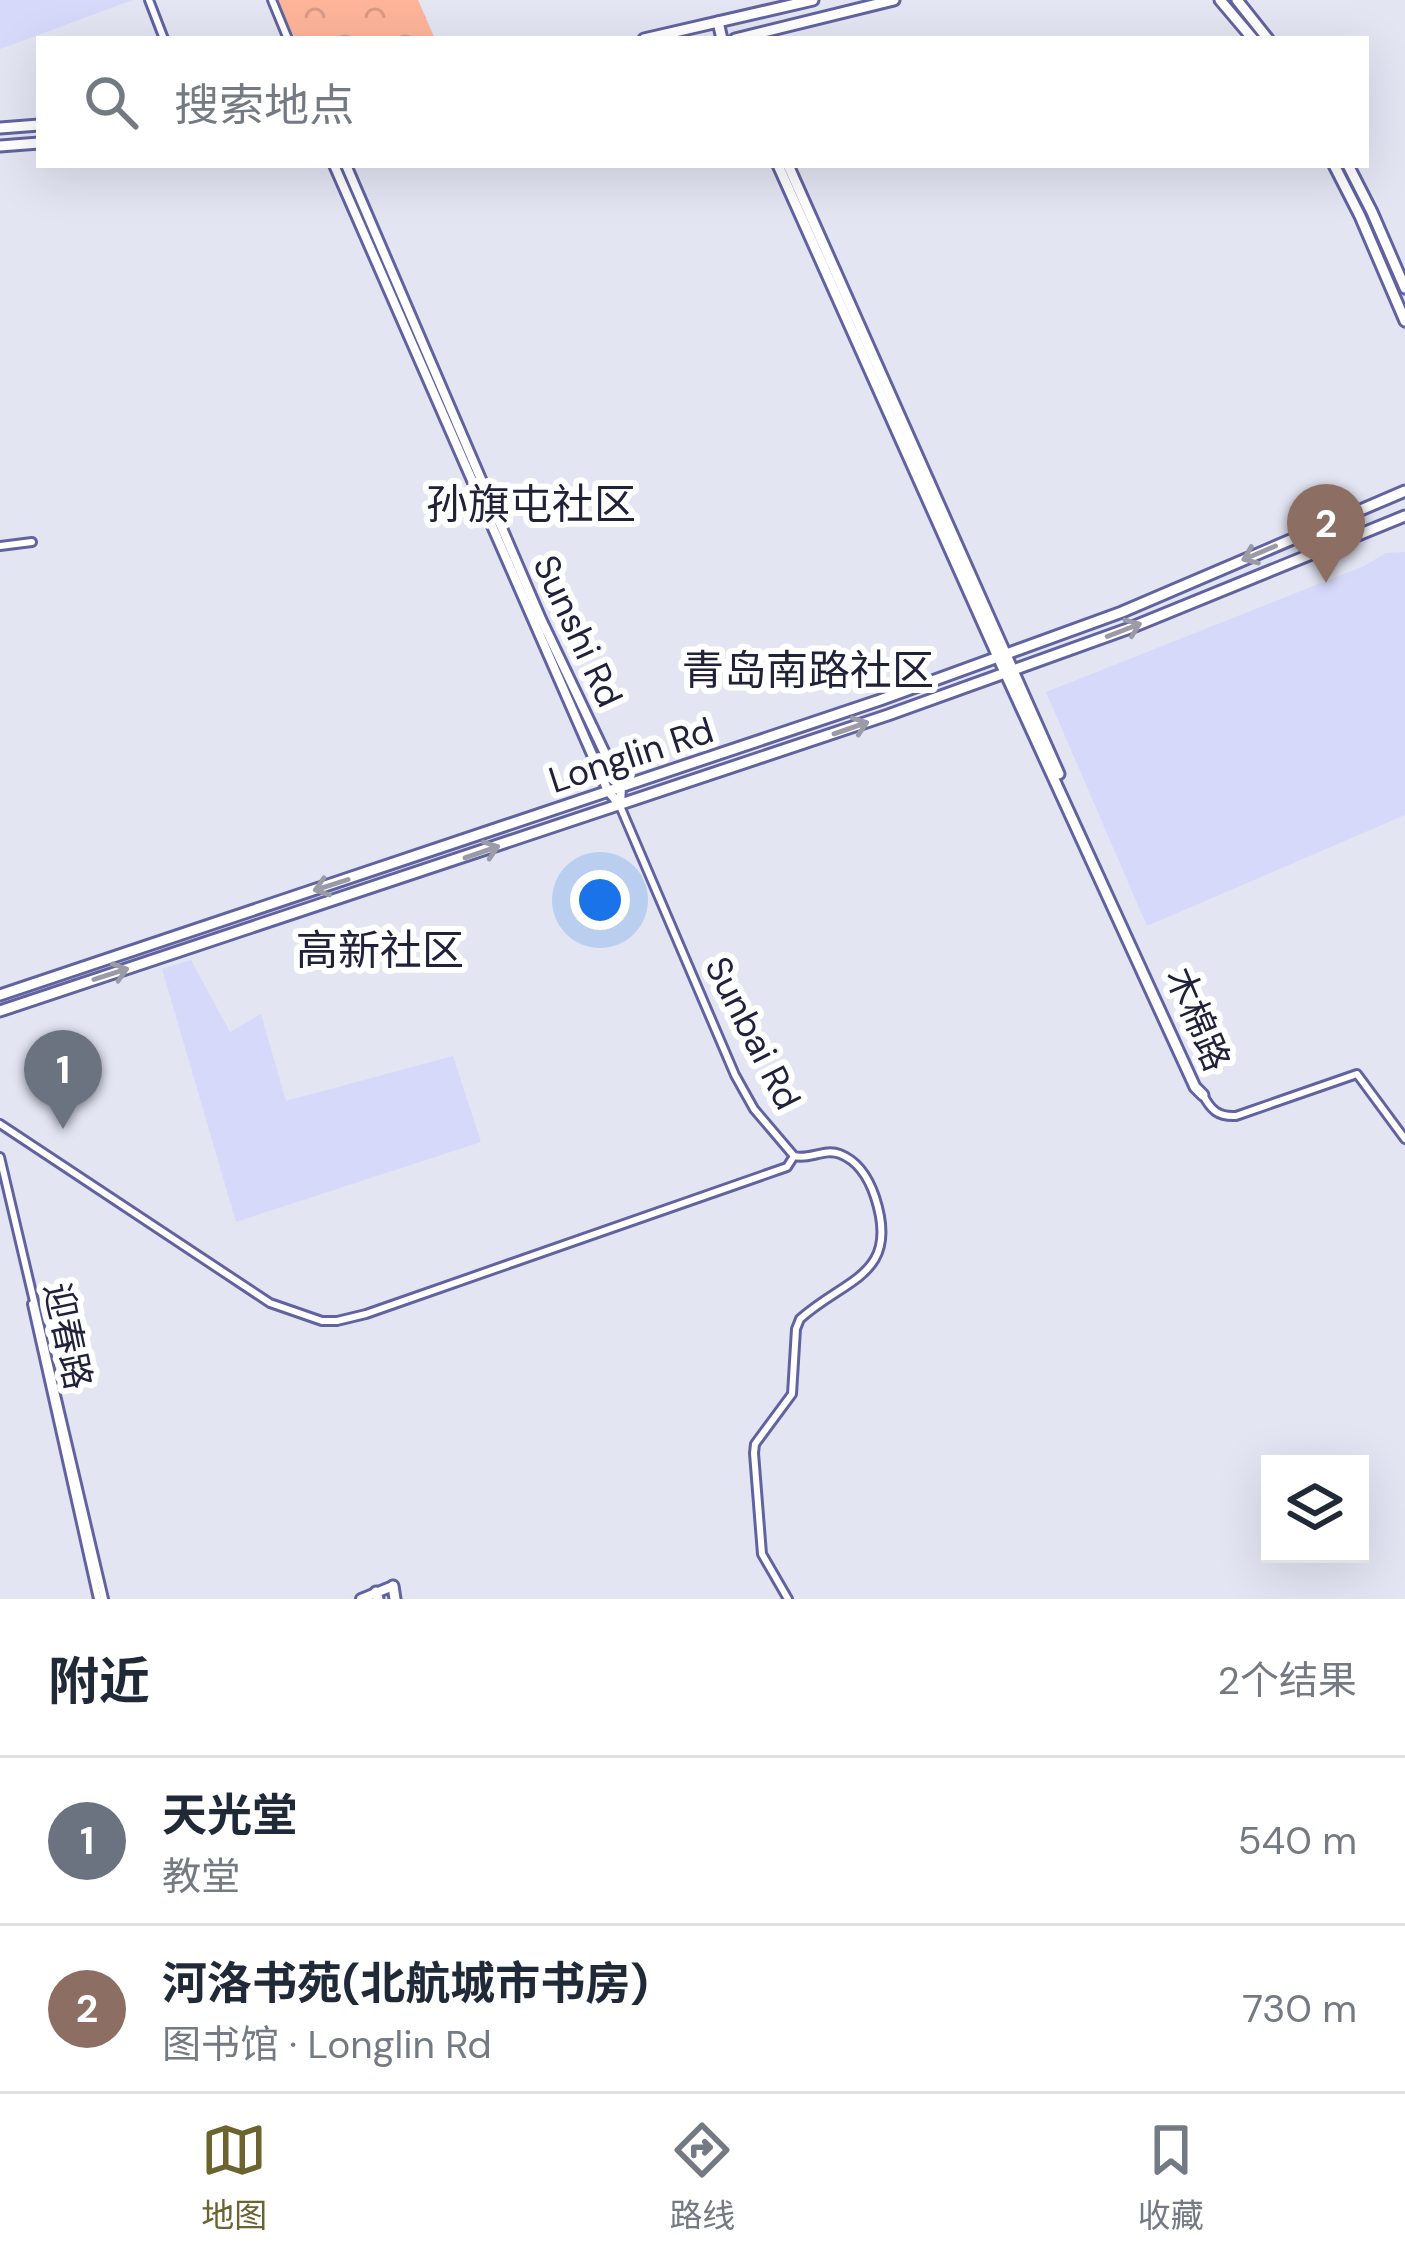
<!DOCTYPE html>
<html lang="zh">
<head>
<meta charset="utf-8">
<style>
  :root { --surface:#fff; --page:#f2f2f3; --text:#1f2937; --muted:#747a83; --line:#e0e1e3; --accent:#6b6330 }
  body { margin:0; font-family:"DM Sans","Noto Sans SC",sans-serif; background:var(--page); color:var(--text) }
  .controls { position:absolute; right:36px; bottom:36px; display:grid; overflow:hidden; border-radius:0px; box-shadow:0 12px 48px #0002 }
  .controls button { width:108px; height:108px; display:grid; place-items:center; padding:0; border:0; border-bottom:3px solid var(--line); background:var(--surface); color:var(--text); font:60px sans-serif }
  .you { position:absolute; left:600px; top:900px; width:42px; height:42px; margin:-30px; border:9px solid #fff; border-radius:50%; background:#1a73e8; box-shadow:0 0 0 18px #1a73e833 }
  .badge { display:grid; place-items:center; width:78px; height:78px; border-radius:50%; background:var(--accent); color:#fff; font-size:39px; font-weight:700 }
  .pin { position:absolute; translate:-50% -99px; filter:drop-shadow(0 3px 6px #0008) }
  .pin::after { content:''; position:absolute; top:63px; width:42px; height:36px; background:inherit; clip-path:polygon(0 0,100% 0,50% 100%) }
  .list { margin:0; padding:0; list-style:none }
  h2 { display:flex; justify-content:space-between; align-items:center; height:156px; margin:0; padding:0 48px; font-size:51px }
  h2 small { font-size:39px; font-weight:400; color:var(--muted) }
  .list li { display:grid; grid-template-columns:78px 1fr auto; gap:36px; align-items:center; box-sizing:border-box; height:168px; padding:0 48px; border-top:3px solid var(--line) }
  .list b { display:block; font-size:45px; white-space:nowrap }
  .list p { margin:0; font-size:39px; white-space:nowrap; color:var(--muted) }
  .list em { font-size:39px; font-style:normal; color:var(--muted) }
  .icon { flex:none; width:66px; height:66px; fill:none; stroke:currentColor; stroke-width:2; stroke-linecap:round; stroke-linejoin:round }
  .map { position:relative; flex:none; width:1405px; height:1599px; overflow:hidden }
  .search { position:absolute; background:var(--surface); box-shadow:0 12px 48px #0002; left:36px; right:36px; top:36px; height:132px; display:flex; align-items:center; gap:30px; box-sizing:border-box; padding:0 42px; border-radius:0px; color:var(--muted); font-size:45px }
  .sheet { height:492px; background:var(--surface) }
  nav { display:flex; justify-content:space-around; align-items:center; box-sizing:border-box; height:168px; border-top:3px solid var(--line); background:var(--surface); font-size:33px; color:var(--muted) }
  nav a { display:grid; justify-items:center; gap:6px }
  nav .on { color:var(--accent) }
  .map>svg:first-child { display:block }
</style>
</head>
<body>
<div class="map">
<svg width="1405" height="1599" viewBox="0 0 1405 1599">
  <defs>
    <pattern id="park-crowns" width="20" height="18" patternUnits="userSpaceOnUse" patternTransform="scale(3)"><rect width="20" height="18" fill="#fdb499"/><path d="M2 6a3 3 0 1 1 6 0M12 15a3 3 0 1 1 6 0" fill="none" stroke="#d99a85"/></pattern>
  </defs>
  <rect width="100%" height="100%" fill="#e3e5f3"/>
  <g fill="#d6d9f9">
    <polygon points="0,0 133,0 0,49"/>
    <polygon points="1405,552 1405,815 1147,926 1046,692 1364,566 1386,553"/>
    <polygon points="191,960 230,1032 261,1014 286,1101 453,1056 481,1142 236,1222 162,969"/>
  </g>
  <polygon fill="url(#park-crowns)" points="276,0 418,0 435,39 295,39"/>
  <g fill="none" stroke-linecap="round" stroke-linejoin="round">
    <g stroke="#6163a1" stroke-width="12">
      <g id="minor">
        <polyline points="149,0 164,39"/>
        <polyline points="272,0 288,39"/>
        <polyline points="0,546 32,542"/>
        <path d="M620,806L735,1075L754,1109L794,1156C810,1160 824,1148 840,1154C858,1161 869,1179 875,1197C901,1276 845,1278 800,1319L796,1329L792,1394L755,1444L754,1453L762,1554L788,1599"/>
        <path d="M1203,1095C1211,1110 1218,1117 1236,1116L1357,1074L1405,1139"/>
        <polyline points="0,1124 270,1303 322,1321 337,1321 366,1314 787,1167 794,1156"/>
        <polyline points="0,1157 104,1599"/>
        <polyline points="32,1304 98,1599"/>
      </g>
    </g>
    <g stroke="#6163a1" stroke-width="14">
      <g id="tertiary">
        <polyline points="334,165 608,791 619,804"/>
        <polyline points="346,165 541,619 621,787 620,804"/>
        <polyline points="361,1599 393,1586"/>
      </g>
    </g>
    <g stroke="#6163a1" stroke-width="15">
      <g id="secondary">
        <polyline points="718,22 722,39"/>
        <polyline points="778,165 998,657 1195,1087 1203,1095"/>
        <polyline points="788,165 1059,774"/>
        <polyline points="0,995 880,700 1122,612 1405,491"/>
        <polyline points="0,1011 888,715 1130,628 1405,516"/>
        <polyline points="393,1586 395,1599"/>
        <polyline points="376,1592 378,1599"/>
      </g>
    </g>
    <g stroke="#6163a1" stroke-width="15">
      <g id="primary">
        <polyline points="1220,0 1253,39"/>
        <polyline points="1237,0 1268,39"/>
        <polyline points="644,39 813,0"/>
        <polyline points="735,39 894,0"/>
        <polyline points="0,128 39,125"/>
        <polyline points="0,146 39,143"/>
        <polyline points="1334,165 1360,216 1405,321"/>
        <polyline points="1348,165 1372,212 1405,288"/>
      </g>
    </g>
    <use href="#minor" stroke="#fff" stroke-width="6"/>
    <use href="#tertiary" stroke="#fff" stroke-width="8"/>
    <use href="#secondary" stroke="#fff" stroke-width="9"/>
    <use href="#primary" stroke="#fff" stroke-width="9"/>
  </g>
  <defs><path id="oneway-shaft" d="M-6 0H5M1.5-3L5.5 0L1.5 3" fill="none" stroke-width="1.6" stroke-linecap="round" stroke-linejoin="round" transform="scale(3)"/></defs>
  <g stroke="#9b9ba7">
    <use href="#oneway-shaft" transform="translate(1259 553) rotate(157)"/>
    <use href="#oneway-shaft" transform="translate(1124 630) rotate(-21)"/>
    <use href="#oneway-shaft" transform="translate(851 728) rotate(-19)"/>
    <use href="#oneway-shaft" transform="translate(482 852) rotate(-19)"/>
    <use href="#oneway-shaft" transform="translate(331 885) rotate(162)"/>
    <use href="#oneway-shaft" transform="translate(111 974) rotate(-18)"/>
  </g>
  <g text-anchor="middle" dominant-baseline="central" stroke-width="12" stroke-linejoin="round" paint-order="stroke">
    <g font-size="36" fill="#20213b" stroke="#fff">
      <text transform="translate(578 631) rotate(65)">Sunshi Rd</text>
      <text transform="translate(631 755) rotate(-18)">Longlin Rd</text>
      <text transform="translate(1198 1019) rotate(67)">木棉路</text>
      <text transform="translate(753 1033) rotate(63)">Sunbai Rd</text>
      <text transform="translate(68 1336) rotate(78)">迎春路</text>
    </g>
    <g font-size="42" fill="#20213b" stroke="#fff">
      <text x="531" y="504">孙旗屯社区</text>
      <text x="808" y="670">青岛南路社区</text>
      <text x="380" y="950">高新社区</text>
    </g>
  </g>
</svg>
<div class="controls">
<button><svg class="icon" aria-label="layers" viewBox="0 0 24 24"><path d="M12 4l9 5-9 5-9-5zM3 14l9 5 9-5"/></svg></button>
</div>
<div class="you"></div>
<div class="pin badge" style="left:63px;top:1129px;background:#6b7280">1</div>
<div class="pin badge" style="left:1326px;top:583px;background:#8d6e63">2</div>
<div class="search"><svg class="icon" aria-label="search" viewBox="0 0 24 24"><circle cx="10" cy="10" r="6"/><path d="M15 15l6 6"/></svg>搜索地点</div>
</div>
<section class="sheet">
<h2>附近<small>2个结果</small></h2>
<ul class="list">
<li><span class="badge" style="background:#6b7280">1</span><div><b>天光堂</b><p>教堂</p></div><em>540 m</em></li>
<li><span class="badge" style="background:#8d6e63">2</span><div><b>河洛书苑(北航城市书房)</b><p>图书馆 · Longlin Rd</p></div><em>730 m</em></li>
</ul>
</section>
<nav>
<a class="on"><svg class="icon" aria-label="map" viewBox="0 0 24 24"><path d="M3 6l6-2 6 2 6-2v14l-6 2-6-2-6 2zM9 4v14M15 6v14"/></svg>地图</a>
<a><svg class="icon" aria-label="directions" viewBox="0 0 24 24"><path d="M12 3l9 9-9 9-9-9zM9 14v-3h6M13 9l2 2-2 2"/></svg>路线</a>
<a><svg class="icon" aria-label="saved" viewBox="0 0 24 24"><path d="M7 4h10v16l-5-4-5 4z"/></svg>收藏</a>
</nav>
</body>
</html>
